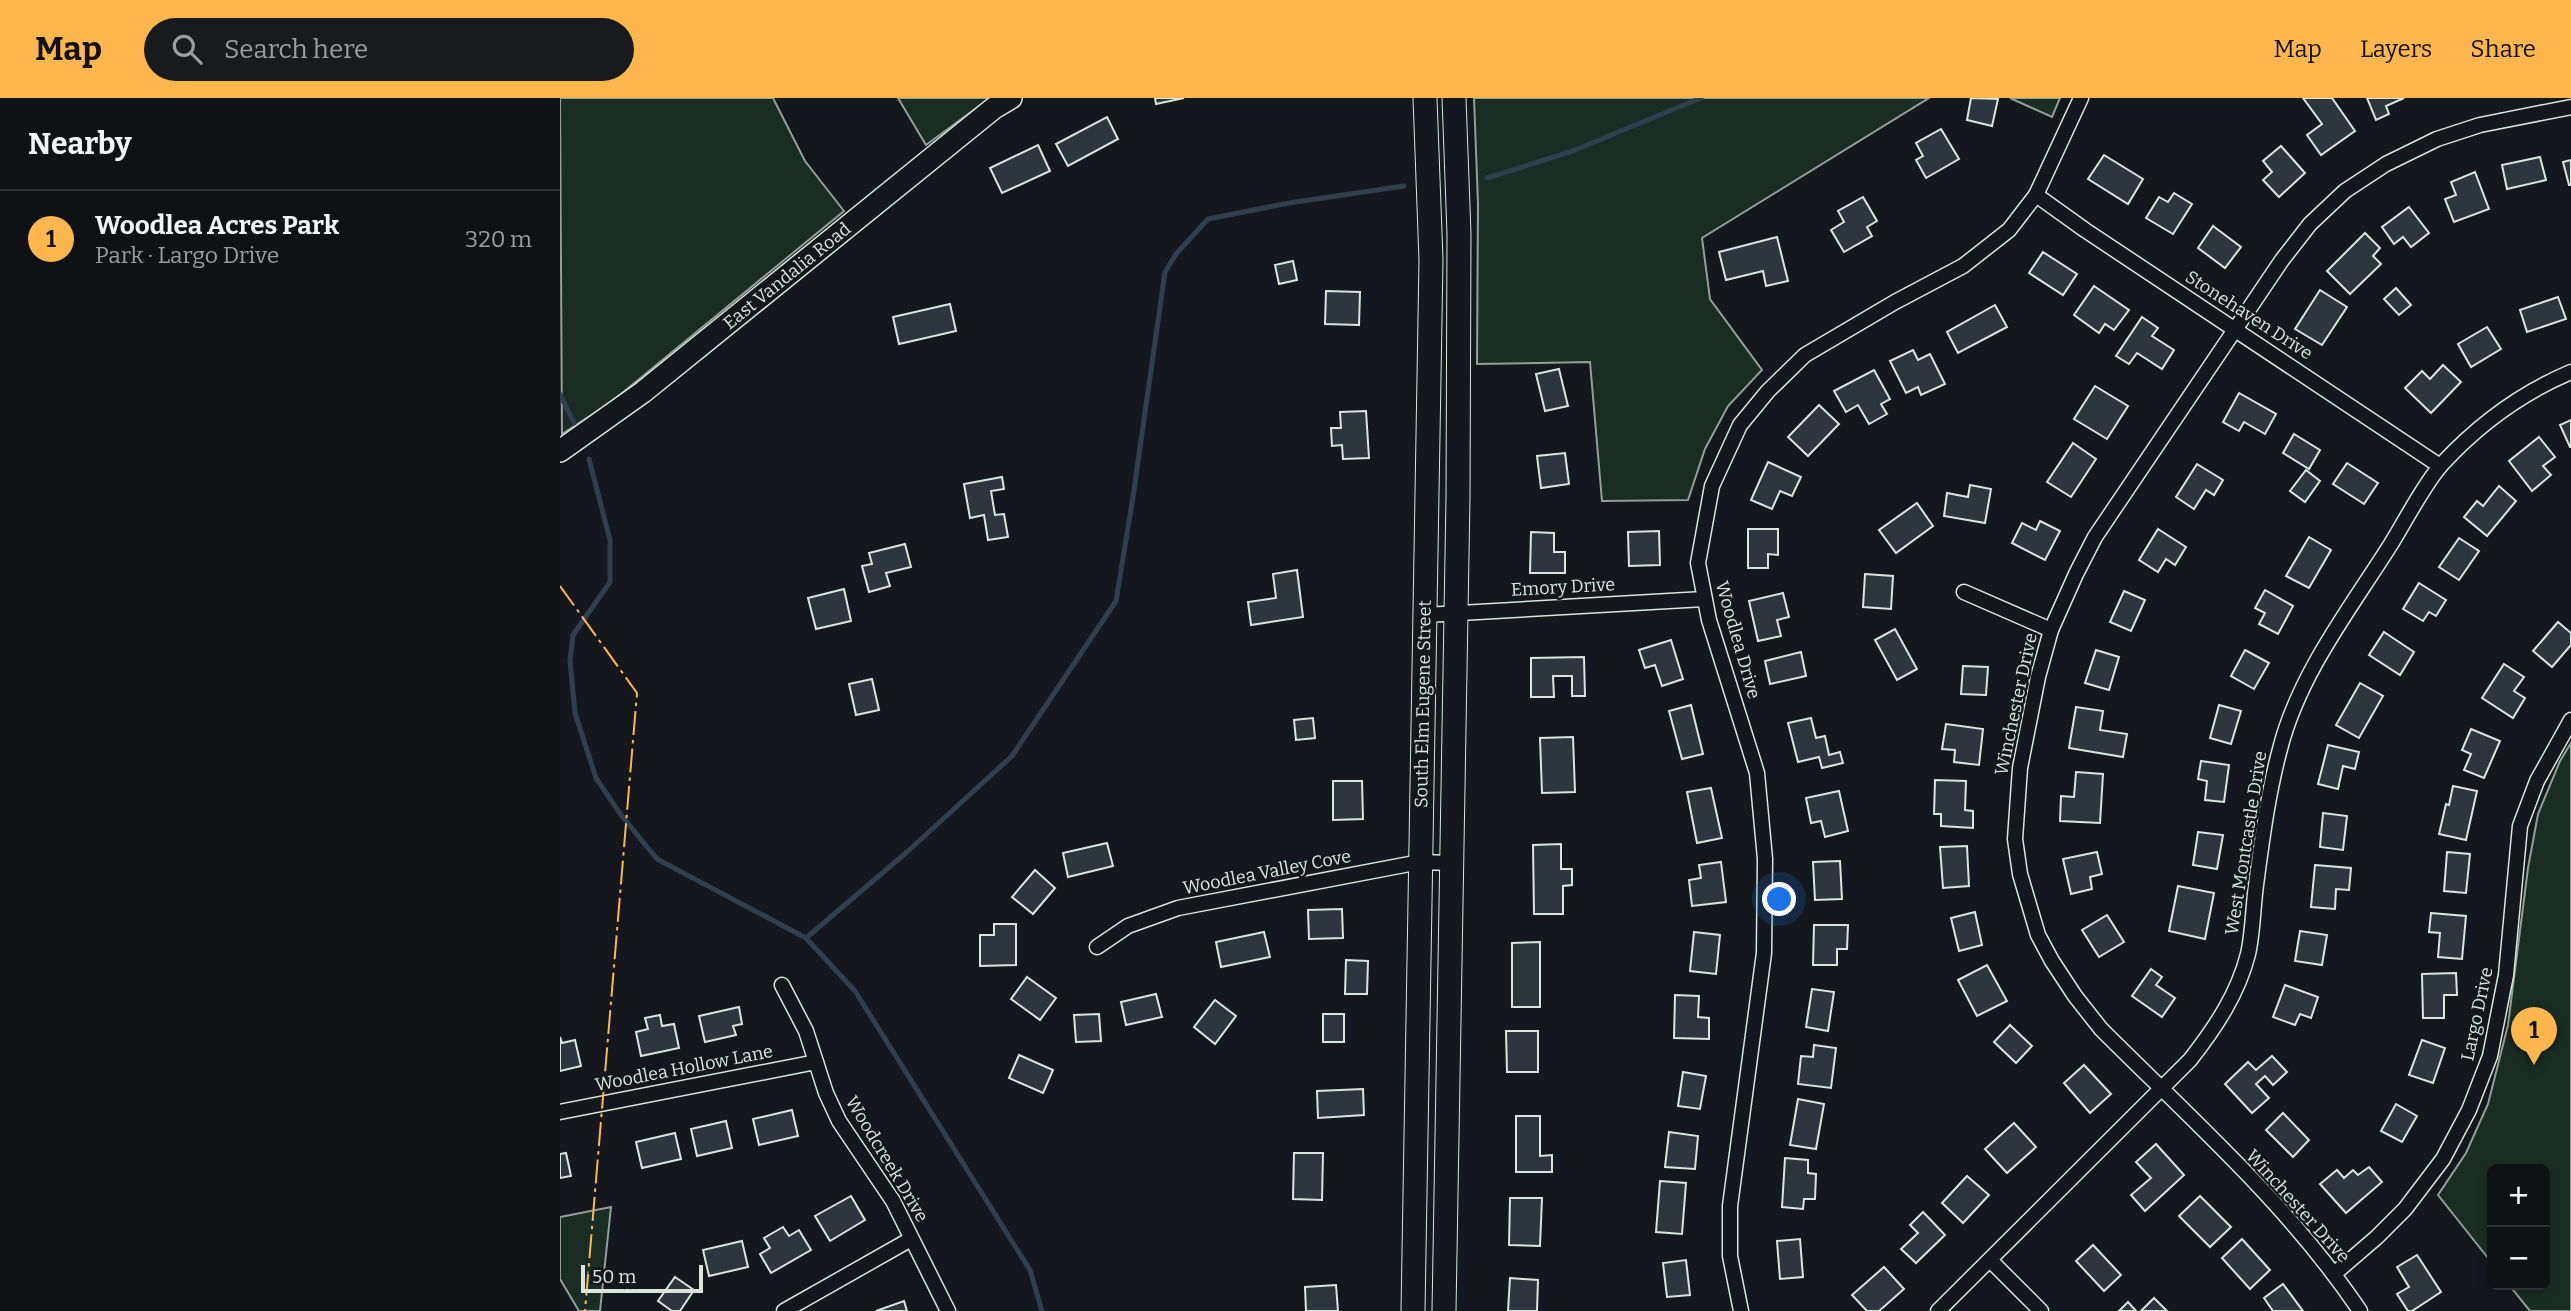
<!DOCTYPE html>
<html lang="en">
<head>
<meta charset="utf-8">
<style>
  :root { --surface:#0f1215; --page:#181b1e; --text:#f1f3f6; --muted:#9b9ea0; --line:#2f3234; --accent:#ffb74d }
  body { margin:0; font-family:Bitter,serif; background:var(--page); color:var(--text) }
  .controls { position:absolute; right:21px; bottom:21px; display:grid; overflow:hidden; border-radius:10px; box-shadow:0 4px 10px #0003 }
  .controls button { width:63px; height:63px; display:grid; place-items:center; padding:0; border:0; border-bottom:2px solid var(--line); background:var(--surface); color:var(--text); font:35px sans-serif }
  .scale { position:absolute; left:21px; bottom:18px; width:122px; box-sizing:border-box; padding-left:7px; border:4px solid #d8e6dc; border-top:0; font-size:19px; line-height:24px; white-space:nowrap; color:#d8e6dc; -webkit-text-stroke:5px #14181c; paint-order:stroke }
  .you { position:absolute; left:1220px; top:802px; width:24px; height:24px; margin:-18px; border:5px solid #fff; border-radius:50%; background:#1a73e8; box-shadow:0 0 0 10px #1a73e833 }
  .badge { display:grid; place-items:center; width:46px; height:46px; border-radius:50%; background:var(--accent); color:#111; font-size:23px; font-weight:700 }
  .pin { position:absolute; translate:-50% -58px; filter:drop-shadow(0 2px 4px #0008) }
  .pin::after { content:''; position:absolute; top:37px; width:24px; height:21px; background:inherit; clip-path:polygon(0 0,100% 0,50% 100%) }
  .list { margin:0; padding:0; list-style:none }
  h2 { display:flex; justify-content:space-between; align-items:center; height:91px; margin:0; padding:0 28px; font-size:30px }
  h2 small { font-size:23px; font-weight:400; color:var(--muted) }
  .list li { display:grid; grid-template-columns:46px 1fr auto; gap:21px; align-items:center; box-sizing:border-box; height:98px; padding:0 28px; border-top:2px solid var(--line) }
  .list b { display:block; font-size:26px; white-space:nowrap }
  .list p { margin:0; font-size:23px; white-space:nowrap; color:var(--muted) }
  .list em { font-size:23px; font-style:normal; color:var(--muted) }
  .icon { flex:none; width:38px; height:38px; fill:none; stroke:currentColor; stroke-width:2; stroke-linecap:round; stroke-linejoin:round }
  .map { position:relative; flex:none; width:2011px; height:1213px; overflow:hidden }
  header { display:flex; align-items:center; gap:42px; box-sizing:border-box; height:98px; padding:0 35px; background:var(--accent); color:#111 }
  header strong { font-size:33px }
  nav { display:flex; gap:38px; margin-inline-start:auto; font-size:24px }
  .search { width:490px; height:63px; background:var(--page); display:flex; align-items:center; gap:18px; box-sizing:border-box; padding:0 24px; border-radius:38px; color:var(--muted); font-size:26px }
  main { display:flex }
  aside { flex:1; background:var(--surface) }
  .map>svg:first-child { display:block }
</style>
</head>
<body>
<header>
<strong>Map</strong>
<div class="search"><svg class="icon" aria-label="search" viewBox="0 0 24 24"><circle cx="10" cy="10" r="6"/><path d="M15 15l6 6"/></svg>Search here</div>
<nav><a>Map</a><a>Layers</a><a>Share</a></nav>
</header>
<main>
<aside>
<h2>Nearby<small></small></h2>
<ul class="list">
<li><span class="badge">1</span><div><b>Woodlea Acres Park</b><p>Park · Largo Drive</p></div><em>320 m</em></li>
</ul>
</aside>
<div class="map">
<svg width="2011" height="1213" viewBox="0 0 2011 1213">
  <rect width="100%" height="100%" fill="#14181c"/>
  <g fill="#1a2d24" stroke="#939e99" stroke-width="2">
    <polygon points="0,0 213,0 245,63 284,113 50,305 2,336"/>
    <polygon points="338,0 430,0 366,47"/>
    <polygon points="914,0 1369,0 1142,140 1150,201 1202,272 1168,308 1145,351 1128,402 1042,403 1030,264 917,266 918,106"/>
    <polygon points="1450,0 1500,0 1492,19"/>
    <polygon points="2011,645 2011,1213 1970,1213 1949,1187 1985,1187 1985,1071 1932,1071 1932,1165 1878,1097 1906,1055 1928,1006 1948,927 1968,770 1978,716 2000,663"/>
    <polygon points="51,1109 40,1213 19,1213 0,1181 0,1119"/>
  </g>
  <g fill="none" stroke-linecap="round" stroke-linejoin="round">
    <g stroke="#2f3f4d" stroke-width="5">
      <polyline points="927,80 1010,54 1141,0"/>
      <polyline points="0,296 14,325"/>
      <polyline points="29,361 50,442 50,484 13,537 10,563 15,615 36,680 61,717 97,761 246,840 295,893 470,1172 482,1213"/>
      <polyline points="246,840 347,754 452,658 556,503 573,399 605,174 616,156 648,121 729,105 844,88"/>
    </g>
  </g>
  <g fill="#2c363c" stroke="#d8e6dc" stroke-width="2">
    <polygon points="595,0 624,0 596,6"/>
    <polygon points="1411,0 1438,1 1432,28 1407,22"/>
    <polygon points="1743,0 1772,0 1795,33 1761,57 1747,37 1762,26"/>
    <polygon points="1807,0 1844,0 1826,8 1829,16 1816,22"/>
    <polygon points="547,19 558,41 508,68 496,46"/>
    <polygon points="1381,31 1399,61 1366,80 1356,62 1363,58 1356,45"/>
    <polygon points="478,47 490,73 442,95 430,70"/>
    <polygon points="1721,48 1745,75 1719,99 1703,82 1712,74 1703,63"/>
    <polygon points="1544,57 1583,81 1568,106 1528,81"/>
    <polygon points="1980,59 1986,82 1947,91 1942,67"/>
    <polygon points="2011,62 2011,87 2009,87 2003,64"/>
    <polygon points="1915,74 1929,111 1894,124 1885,101 1896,97 1891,84"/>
    <polygon points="1614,95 1632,106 1613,136 1586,120 1599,99 1608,104"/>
    <polygon points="1303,99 1317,123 1307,129 1312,138 1284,154 1271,132 1284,124 1278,113"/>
    <polygon points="1849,109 1869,135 1851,149 1843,139 1834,146 1822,129"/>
    <polygon points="1653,128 1681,149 1665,170 1638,150"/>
    <polygon points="1805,135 1820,150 1813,158 1821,166 1790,196 1767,173"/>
    <polygon points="1217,139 1228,183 1206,188 1203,173 1166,182 1159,154"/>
    <polygon points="1483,154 1517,176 1503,197 1469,175"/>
    <polygon points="733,163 737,182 719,186 715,167"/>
    <polygon points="1534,188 1569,212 1554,232 1545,226 1539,235 1514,217"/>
    <polygon points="1836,190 1851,207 1839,217 1824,201"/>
    <polygon points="1760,192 1787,209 1762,247 1735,231"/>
    <polygon points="766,193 800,194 799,227 765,226"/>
    <polygon points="1998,199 2006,221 1967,234 1960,212"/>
    <polygon points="390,206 396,233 339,246 333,219"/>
    <polygon points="1435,207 1447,229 1398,255 1387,234"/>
    <polygon points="1582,219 1598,230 1592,238 1614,252 1602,271 1577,255 1569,266 1556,258"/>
    <polygon points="1927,229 1941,251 1911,269 1898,246"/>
    <polygon points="1353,252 1358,262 1370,256 1385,286 1361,297 1358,289 1346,295 1330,263"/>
    <polygon points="1883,267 1901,284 1871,315 1845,290 1862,273 1870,281"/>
    <polygon points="999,271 1008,308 985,313 976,276"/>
    <polygon points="1314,272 1330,301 1321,306 1327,316 1309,326 1298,307 1286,314 1274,293"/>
    <polygon points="1535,288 1568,308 1547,341 1514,321"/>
    <polygon points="1679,295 1716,316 1705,336 1684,324 1679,333 1663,324"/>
    <polygon points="1259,307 1279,326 1248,358 1228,339"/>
    <polygon points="806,313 809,360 783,361 782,347 772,348 771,330 781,330 780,314"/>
    <polygon points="2011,322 2011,349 2010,349 2000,327"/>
    <polygon points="1734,336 1760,352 1749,371 1723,355"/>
    <polygon points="1979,339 1995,359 1983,368 1991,377 1972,393 1949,363"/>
    <polygon points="1513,345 1536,361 1511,399 1487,384"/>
    <polygon points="1005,355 1009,386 981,390 977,358"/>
    <polygon points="1208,364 1241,379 1232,398 1220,393 1212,411 1191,402"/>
    <polygon points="1787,365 1818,385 1804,406 1773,386"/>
    <polygon points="1637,366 1663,382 1654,397 1646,392 1634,411 1616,399"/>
    <polygon points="1746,372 1760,383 1745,404 1730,393"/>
    <polygon points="442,379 444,391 431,393 435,417 444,416 448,439 428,442 424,417 410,420 404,386"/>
    <polygon points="1410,387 1431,391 1425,425 1384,418 1387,395 1408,399"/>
    <polygon points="1939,388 1956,403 1927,438 1904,419 1917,403 1923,408"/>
    <polygon points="1357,405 1373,428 1336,455 1319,432"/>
    <polygon points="1480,423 1500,433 1485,462 1452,445 1462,425 1476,432"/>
    <polygon points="1188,431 1218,431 1218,457 1208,456 1208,470 1188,470"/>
    <polygon points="1598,431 1626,449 1615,467 1606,461 1598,474 1579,462"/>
    <polygon points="1099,433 1100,467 1069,468 1068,434"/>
    <polygon points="971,434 994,435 994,454 1005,454 1005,475 970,475"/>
    <polygon points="1749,439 1771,452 1749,490 1726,478"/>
    <polygon points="1899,440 1919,453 1899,482 1879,469"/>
    <polygon points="345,446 351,469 326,475 330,488 309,494 302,468 312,466 309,455"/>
    <polygon points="737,472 743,519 691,527 688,504 716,500 713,476"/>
    <polygon points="1305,476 1333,478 1331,511 1303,509"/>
    <polygon points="1859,485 1886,502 1876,518 1869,514 1863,523 1843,511"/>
    <polygon points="284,491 291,523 256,531 248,500"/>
    <polygon points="1705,492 1733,508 1718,536 1699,526 1705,515 1695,510"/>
    <polygon points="1564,493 1585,502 1571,533 1550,524"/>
    <polygon points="1223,495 1229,519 1217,522 1221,538 1198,543 1189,503"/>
    <polygon points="1998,524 2011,535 2011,547 1992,569 1973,553"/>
    <polygon points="1335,531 1357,571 1337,582 1315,542"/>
    <polygon points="1824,534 1854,554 1840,577 1809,557"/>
    <polygon points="1111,542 1123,581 1102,588 1095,567 1085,570 1079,552"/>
    <polygon points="1536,552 1559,559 1549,592 1525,585"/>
    <polygon points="1685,552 1709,565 1694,591 1671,578"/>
    <polygon points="1241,554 1246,578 1210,586 1205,563"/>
    <polygon points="1024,559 1025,598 1012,598 1012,578 993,578 994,599 971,599 971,560"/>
    <polygon points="1944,566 1964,579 1954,593 1965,600 1953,620 1922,600"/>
    <polygon points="1403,568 1428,569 1426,597 1401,596"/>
    <polygon points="312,581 319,612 296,617 289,586"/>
    <polygon points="1800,585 1823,598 1799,640 1776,627"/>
    <polygon points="1131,607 1143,656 1122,661 1109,613"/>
    <polygon points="1659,607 1681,613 1671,646 1650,640"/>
    <polygon points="1516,609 1543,613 1540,632 1567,636 1563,659 1509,650"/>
    <polygon points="753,620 755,640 736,642 734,622"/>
    <polygon points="1251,620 1256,640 1265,638 1269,657 1280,654 1283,665 1262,670 1259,659 1238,664 1228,625"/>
    <polygon points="1386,626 1423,631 1419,667 1394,664 1395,652 1382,651"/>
    <polygon points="1911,631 1940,643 1924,680 1904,672 1911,656 1902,652"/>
    <polygon points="1013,639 1015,694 982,695 980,640"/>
    <polygon points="1768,647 1799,654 1795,671 1783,668 1778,691 1758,686"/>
    <polygon points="1641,663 1669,667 1664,704 1645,702 1647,683 1638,681"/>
    <polygon points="1516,674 1543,676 1540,725 1500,723 1501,698 1514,699"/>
    <polygon points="1375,682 1406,683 1405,712 1413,713 1413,730 1381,728 1381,716 1374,716"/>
    <polygon points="773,683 802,683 803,721 773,722"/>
    <polygon points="1893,688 1917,693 1906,742 1879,736 1886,706 1889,707"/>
    <polygon points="1151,690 1162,740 1137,745 1127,694"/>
    <polygon points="1279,693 1288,733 1265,739 1261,723 1251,725 1246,700"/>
    <polygon points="1763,715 1787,718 1783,752 1760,749"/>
    <polygon points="1638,734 1663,737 1657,771 1633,767"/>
    <polygon points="547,745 553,768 508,779 503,755"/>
    <polygon points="1001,746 1001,771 1012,771 1012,787 1003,788 1003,816 974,816 973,747"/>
    <polygon points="1407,748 1409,788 1383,790 1380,749"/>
    <polygon points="1537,754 1542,776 1530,779 1532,791 1511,796 1503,761"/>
    <polygon points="1887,754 1910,756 1906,795 1884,793"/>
    <polygon points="1280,763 1282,801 1255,802 1253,764"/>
    <polygon points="1161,764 1166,804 1132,808 1129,782 1141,780 1139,767"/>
    <polygon points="1755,767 1791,770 1789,792 1776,791 1775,811 1751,809"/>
    <polygon points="475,772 495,790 473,816 452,799"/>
    <polygon points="1618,788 1654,795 1645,841 1609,833"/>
    <polygon points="782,811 783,840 749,841 748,812"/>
    <polygon points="1415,814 1422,847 1399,853 1391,820"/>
    <polygon points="1871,815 1906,818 1902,861 1878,859 1880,835 1869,834"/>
    <polygon points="1547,817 1564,844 1539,859 1522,832"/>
    <polygon points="434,826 456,826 456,867 420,868 420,837 434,837"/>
    <polygon points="1254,827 1288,827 1287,851 1277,851 1277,867 1253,867"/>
    <polygon points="1740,833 1767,837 1762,867 1735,863"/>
    <polygon points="704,834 710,859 661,869 656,844"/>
    <polygon points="1134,834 1160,837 1156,876 1130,873"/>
    <polygon points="980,844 980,909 952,909 952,845"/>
    <polygon points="786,862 808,863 807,896 785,896"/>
    <polygon points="1427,867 1447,903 1417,918 1398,882"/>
    <polygon points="1591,871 1602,879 1596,887 1615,900 1602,919 1572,898"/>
    <polygon points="1896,875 1897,897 1884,897 1884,920 1863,920 1862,876"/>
    <polygon points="467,879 496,900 480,922 451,901"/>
    <polygon points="1725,887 1758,899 1751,920 1740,916 1735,927 1713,919"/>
    <polygon points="1252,891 1274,894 1268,933 1246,929"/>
    <polygon points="596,896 602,919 566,927 561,904"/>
    <polygon points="1115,897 1139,898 1138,919 1149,920 1149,941 1114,940"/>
    <polygon points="655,902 676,918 655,946 634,929"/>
    <polygon points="179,909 182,926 173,928 176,937 145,944 139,918"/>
    <polygon points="539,916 541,943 516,944 514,917"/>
    <rect x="763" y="916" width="21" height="28"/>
    <polygon points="100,917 102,928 114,926 119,950 81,958 76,934 88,931 85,920"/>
    <polygon points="1450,927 1472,948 1456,965 1434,944"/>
    <polygon points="946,933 978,933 978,974 947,974"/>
    <polygon points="0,939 2,945 15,942 21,968 0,973"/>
    <polygon points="1862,942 1885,950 1873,985 1849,977"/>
    <polygon points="1254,947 1276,950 1271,990 1238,986 1241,958 1253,959"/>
    <polygon points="459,957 493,972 483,995 449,980"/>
    <polygon points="1712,958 1727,974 1713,987 1705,978 1696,986 1709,1000 1692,1015 1665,986 1688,964 1696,972"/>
    <polygon points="1524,967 1551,996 1530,1015 1504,985"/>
    <polygon points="1123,974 1146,978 1140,1011 1118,1008"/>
    <polygon points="803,991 804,1017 758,1020 757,993"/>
    <polygon points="1238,1001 1264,1006 1256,1051 1230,1047"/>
    <polygon points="1836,1006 1857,1018 1842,1044 1821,1033"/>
    <polygon points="232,1012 238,1038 199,1047 193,1021"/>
    <polygon points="1723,1015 1749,1042 1733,1059 1706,1032"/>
    <polygon points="956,1018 980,1018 980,1058 992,1057 992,1074 956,1074"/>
    <polygon points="166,1023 172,1050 137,1058 131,1031"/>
    <polygon points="1454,1025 1476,1049 1447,1075 1425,1051"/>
    <polygon points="1109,1034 1138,1038 1135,1071 1105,1069"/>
    <polygon points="115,1035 121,1061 82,1070 76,1044"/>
    <polygon points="1596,1046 1624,1077 1585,1113 1571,1097 1591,1080 1576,1064"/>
    <polygon points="6,1055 11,1078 0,1080 0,1056"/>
    <polygon points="734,1055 763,1055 762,1102 733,1101"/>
    <polygon points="1225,1060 1248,1062 1248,1075 1256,1076 1255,1101 1244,1101 1243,1111 1222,1109"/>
    <polygon points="1809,1069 1822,1084 1786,1115 1760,1086 1777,1072 1784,1080 1793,1072 1798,1077"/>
    <polygon points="1407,1078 1429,1097 1403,1125 1382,1105"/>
    <polygon points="1100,1083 1126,1085 1122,1136 1096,1134"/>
    <polygon points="291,1098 305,1122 270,1143 255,1118"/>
    <polygon points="1640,1098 1671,1129 1650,1149 1619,1118"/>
    <polygon points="950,1100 982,1100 980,1148 949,1147"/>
    <polygon points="1363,1114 1385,1137 1356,1165 1341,1151 1358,1135 1350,1127"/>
    <polygon points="223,1129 229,1138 239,1132 251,1152 211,1175 200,1156 210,1150 204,1140"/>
    <polygon points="1240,1141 1243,1179 1220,1181 1217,1143"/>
    <polygon points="1682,1141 1710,1172 1690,1191 1662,1160"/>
    <polygon points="182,1143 188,1169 149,1178 143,1152"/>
    <polygon points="1533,1147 1561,1177 1544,1193 1516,1163"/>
    <polygon points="1857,1157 1881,1194 1852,1213 1848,1213 1837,1196 1849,1189 1837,1169"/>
    <polygon points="1126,1162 1130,1197 1107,1199 1103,1165"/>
    <polygon points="1324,1169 1344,1191 1319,1213 1307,1213 1292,1197"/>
    <polygon points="115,1179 134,1192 120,1213 112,1213 98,1203"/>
    <polygon points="950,1180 978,1182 977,1213 948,1213"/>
    <polygon points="1723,1186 1743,1213 1713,1213 1704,1200"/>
    <polygon points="776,1187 778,1213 746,1213 745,1189"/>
    <polygon points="1594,1200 1607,1213 1581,1213"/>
    <polygon points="344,1203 347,1213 316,1213"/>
    <polygon points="1568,1204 1576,1213 1559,1213"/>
  </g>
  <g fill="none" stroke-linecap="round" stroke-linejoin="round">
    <g stroke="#d8e6dc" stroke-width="17">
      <g id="street">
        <polyline points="1476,97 1525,132 1880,368"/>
        <polyline points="1404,494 1491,532"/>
        <polyline points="865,517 1144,501"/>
        <polyline points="537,849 568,828 618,810 860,764 892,765"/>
        <polyline points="222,887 246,933 266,995 279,1023 333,1103 388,1213"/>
        <polyline points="0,1014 256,964"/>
        <polyline points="1430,1162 1481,1213"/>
        <polyline points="1774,1176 1817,1139 1845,1111 1883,1061 1909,1012 1930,958 1946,877 1960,728 1977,683 2011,622"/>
        <polyline points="224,1213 351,1141"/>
        <polyline points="1181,1213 1170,1158 1170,1108 1204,855 1205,761 1197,675 1149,522 1138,465 1152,388 1180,327 1208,293 1245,257 1335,204 1403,168 1449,132 1476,97 1521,0"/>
        <path d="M1378,1213L1630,962C1655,930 1678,896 1688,856C1693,834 1693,809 1696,787C1702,742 1708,695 1720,651C1739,576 1790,511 1831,446C1846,422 1864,386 1882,366C1919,326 1961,295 2011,274"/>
        <path d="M1800,1213C1729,1107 1631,1021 1541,931L1515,898L1492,863L1478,837L1460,776L1455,741L1460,670L1478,579L1491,532L1516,476L1535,439L1722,162L1750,126L1785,93L1826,66L1877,41L1920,27L2011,9"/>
      </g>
    </g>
    <g stroke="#d8e6dc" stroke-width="24">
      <polyline id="secondary" points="0,353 83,294 434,10 451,0"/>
    </g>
    <g stroke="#d8e6dc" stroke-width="25">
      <g id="primary">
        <polyline points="853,1213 871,162 865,0"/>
        <polyline points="884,1213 898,399 899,136 894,0"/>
      </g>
    </g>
    <use href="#street" stroke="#14181c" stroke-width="14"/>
    <use href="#secondary" stroke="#14181c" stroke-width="21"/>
    <use href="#primary" stroke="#14181c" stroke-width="23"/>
    <polyline stroke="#ffb74d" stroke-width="2" stroke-dasharray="24 5 3.5 5" stroke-linecap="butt" points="0,488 77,595 25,1213"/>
  </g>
  <g text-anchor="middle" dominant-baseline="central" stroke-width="5" stroke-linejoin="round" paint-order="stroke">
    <g font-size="18" fill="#d8e6dc" stroke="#14181c">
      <text transform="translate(227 178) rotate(-39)">East Vandalia Road</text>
      <text transform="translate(1689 217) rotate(33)">Stonehaven Drive</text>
      <text transform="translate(1003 489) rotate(-3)">Emory Drive</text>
      <text transform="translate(1178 542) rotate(74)">Woodlea Drive</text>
      <text transform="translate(863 606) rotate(-89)">South Elm Eugene Street</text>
      <text transform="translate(1456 606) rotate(-78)">Winchester Drive</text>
      <text transform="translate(1686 745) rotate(-81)">West Montcastle Drive</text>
      <text transform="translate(707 774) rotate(-11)">Woodlea Valley Cove</text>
      <text transform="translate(1917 916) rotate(-78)">Largo Drive</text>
      <text transform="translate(124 970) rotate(-11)">Woodlea Hollow Lane</text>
      <text transform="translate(327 1061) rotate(59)">Woodcreek Drive</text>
      <text transform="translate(1738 1108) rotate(48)">Winchester Drive</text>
    </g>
  </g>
</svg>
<div class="controls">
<button>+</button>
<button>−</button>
</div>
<div class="scale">50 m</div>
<div class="you"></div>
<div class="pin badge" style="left:1974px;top:967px">1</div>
</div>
</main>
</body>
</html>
